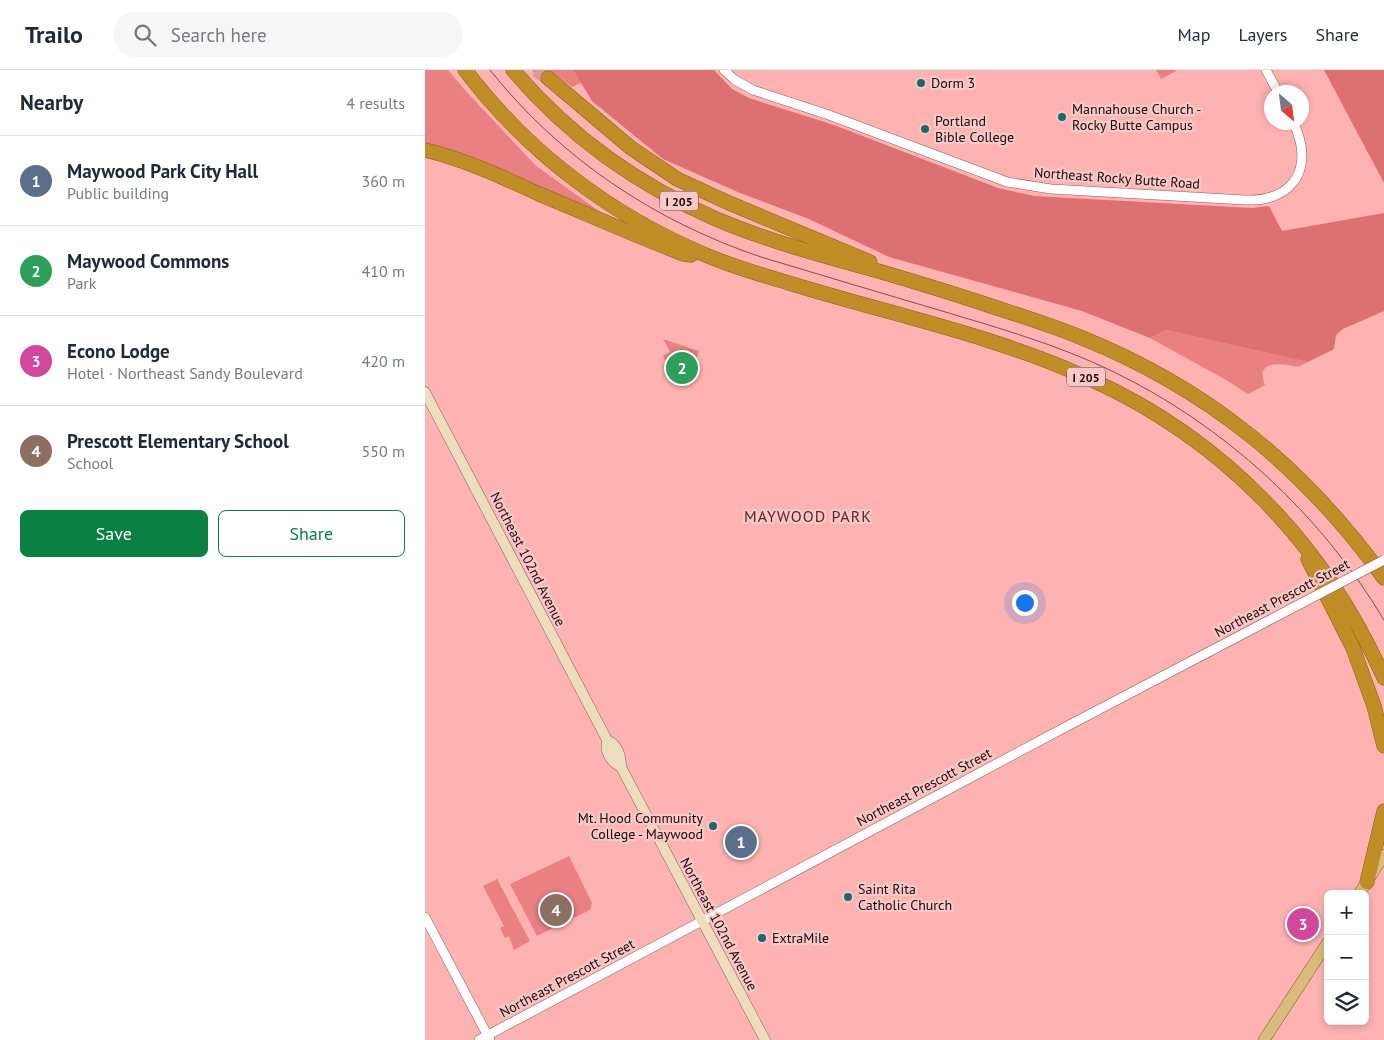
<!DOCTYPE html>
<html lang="en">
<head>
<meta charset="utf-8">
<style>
  :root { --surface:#fff; --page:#f6f6f7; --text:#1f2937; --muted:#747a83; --line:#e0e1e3; --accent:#0b8043 }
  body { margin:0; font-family:"PT Sans",sans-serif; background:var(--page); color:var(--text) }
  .controls { position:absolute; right:15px; bottom:15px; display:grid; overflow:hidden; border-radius:8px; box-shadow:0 2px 8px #0003 }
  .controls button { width:45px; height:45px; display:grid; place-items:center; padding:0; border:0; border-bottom:1px solid var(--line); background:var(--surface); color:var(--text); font:25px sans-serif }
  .compass { position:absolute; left:839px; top:15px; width:45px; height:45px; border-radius:50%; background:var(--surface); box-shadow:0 2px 8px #0003; rotate:152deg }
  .you { position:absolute; left:599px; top:532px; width:18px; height:18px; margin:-12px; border:4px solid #fff; border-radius:50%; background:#1a73e8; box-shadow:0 0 0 8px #1a73e833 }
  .badge { display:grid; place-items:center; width:32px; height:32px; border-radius:50%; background:var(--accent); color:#fff; font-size:16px; font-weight:700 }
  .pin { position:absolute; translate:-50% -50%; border:2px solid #fff; box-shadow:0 1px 5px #0006 }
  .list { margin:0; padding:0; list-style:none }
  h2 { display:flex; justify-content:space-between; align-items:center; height:65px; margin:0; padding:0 20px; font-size:21px }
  h2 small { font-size:16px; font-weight:400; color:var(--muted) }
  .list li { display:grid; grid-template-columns:32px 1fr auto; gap:15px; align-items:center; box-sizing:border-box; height:90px; padding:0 20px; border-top:1px solid var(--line) }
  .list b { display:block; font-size:19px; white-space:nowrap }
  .list p { margin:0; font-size:16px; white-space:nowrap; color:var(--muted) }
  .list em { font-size:16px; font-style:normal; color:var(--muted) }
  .actions { display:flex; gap:10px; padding:15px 20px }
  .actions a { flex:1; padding:11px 0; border:1px solid var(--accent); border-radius:8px; text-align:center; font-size:18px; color:var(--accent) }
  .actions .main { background:var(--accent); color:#fff }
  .icon { flex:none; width:28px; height:28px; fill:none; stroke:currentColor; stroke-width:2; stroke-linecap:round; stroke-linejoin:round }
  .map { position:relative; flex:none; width:959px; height:970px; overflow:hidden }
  header { display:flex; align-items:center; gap:30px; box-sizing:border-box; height:70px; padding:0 25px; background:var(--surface); border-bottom:1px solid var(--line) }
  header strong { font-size:24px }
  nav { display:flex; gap:28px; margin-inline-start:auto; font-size:18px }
  .search { width:350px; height:45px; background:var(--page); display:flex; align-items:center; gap:12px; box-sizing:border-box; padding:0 18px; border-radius:28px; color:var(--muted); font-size:19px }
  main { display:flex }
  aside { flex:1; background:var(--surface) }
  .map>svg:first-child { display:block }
</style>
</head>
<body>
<header>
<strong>Trailo</strong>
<div class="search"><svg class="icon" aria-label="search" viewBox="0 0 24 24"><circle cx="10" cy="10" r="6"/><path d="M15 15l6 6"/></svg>Search here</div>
<nav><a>Map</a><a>Layers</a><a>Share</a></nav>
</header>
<main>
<aside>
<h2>Nearby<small>4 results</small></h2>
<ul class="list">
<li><span class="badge" style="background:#5c6f8a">1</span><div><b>Maywood Park City Hall</b><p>Public building</p></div><em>360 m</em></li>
<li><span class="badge" style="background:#2e9e5b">2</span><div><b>Maywood Commons</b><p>Park</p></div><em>410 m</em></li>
<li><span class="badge" style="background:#d1479c">3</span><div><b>Econo Lodge</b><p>Hotel · Northeast Sandy Boulevard</p></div><em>420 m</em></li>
<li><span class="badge" style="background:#8d6e63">4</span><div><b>Prescott Elementary School</b><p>School</p></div><em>550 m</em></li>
</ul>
<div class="actions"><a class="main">Save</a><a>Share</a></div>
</aside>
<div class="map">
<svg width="959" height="970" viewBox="0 0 959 970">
  <rect width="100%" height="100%" fill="#feb3b2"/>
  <g fill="#e98081">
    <polygon points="0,0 23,0 39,19 110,95 175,142 0,75"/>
    <polygon points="107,0 148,0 156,13 147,17 126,1 117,13"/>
    <polygon points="731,0 751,0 751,1 736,9"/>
    <path d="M741,260L883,292L873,297C859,294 829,288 840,315L823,324L801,310L725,268Z"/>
    <polygon points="238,269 274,281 264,310 255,316 238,286 245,282"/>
    <polygon points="144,786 167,833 165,840 112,866 85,814"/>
    <polygon points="72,809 105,871 89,880 84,866 80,868 75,858 79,856 58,816"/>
  </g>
  <g fill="#dd7072">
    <polygon points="148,0 289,0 307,19 324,28 409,55 573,118 609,126 827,138 844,136 857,161 959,143 959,241 918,259 911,265 909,279 883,292 741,260 725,268 657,241 464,187 384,149 315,123 238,89 167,31"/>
    <polygon points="899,0 959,0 959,113"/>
  </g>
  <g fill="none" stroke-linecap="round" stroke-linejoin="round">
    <polyline stroke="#dc9998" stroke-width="14" stroke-dasharray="14 7" stroke-linecap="butt" points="111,0 123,8"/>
    <g stroke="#9a5858" stroke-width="10">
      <g id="tertiary">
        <path d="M299,0L310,10L328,20L404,45L582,112L626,119L820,130C870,132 890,96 868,52"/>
        <polyline points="841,0 853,22"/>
        <polyline points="0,847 65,970"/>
        <polyline points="54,970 633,661 877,533"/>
      </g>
    </g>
    <g stroke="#9a5858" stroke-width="11">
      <g id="secondary">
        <path d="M0,322L182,670C180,682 185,691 196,697"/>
        <path d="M182,670C193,675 196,685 196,697L340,970"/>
      </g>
    </g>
    <g stroke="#875e1c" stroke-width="12">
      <g id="primary">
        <polyline points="934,824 959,785"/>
        <polyline points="839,970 903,872"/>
      </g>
    </g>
    <g stroke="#875e1c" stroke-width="15">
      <g id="motorway">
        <path d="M40,0C103,83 187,146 283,186C309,197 337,205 364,213C464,244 569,265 665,309C798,369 900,475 959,608"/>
        <path d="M88,0C143,65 213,115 291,149C343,171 399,186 453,201C488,211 523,222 557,233C590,244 623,254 655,267C782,318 879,397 959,508"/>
        <polyline points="123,8 206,78 252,109 304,133 445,192"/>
        <path d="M0,80C39,89 77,107 114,124C162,144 209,165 258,184L266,185"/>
        <polyline points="883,489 928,578 949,636 959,676"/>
        <polyline points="942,812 959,741"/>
      </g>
    </g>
    <use href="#tertiary" stroke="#fff" stroke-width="9"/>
    <use href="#secondary" stroke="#ecddbe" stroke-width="10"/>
    <use href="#primary" stroke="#d9bb7d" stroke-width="11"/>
    <use href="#motorway" stroke="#c08d27" stroke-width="14"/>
    <path stroke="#7c4f4f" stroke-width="1" d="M65,0C135,88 229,151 336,187C396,205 456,223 517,241C574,258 633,275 687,301C799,355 895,443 959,550"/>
    <g stroke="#9a5858" stroke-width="10" stroke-linecap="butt">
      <polyline id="tertiary-bridge" points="877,533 959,490"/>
    </g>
    <use href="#tertiary-bridge" stroke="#fff" stroke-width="9"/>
  </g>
  <g fill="#1a686c" stroke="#f8c9c8" stroke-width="2">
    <circle cx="496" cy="13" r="5"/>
    <circle cx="637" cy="47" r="5"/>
    <circle cx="500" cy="59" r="5"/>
    <circle cx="288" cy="756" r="5"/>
    <circle cx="423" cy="827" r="5"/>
    <circle cx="337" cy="868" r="5"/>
  </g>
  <g text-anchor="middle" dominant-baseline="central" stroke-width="4.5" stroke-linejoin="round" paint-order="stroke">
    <g fill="#f8c9c8" stroke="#5f4041" stroke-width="1">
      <rect x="235" y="121.5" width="38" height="19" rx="4"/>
      <rect x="642" y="297.5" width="38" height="19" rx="4"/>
    </g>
    <g font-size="12" font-weight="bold" fill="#1e0607">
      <text x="254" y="131">I 205</text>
      <text x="661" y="307">I 205</text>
    </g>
    <g font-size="14" fill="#1e0607" stroke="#f8c9c8" text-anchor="start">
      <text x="506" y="13">Dorm 3</text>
      <text x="647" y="39">Mannahouse Church -<tspan x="647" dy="16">Rocky Butte Campus</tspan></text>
      <text x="510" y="51">Portland<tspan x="510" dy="16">Bible College</tspan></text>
      <text x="278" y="748" text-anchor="end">Mt. Hood Community<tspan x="278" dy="16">College - Maywood</tspan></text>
      <text x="433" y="819">Saint Rita<tspan x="433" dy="16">Catholic Church</tspan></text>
      <text x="347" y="868">ExtraMile</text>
    </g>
    <g font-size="14" fill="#1e0607" stroke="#f8c9c8">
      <text transform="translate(692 108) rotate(4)">Northeast Rocky Butte Road</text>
      <text transform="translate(103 489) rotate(63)">Northeast 102nd Avenue</text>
      <text transform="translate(857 528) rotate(-28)">Northeast Prescott Street</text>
      <text transform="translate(499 717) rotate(-28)">Northeast Prescott Street</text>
      <text transform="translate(294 854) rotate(62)">Northeast 102nd Avenue</text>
      <text transform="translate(142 908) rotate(-28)">Northeast Prescott Street</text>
    </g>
    <g font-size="16" letter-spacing="1" fill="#5f2225" stroke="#f8c9c8">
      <text x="383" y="446">MAYWOOD PARK</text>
    </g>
  </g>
</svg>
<div class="controls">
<button>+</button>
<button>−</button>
<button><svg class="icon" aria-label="layers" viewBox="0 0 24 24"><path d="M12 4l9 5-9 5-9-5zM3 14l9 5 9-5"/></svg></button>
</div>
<svg class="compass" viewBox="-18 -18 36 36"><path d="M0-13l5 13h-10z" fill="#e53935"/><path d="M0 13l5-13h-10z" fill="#747a83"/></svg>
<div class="you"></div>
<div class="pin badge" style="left:316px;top:772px;background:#5c6f8a">1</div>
<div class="pin badge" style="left:257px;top:298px;background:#2e9e5b">2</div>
<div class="pin badge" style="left:878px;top:854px;background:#d1479c">3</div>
<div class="pin badge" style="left:131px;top:840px;background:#8d6e63">4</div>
</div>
</main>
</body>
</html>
